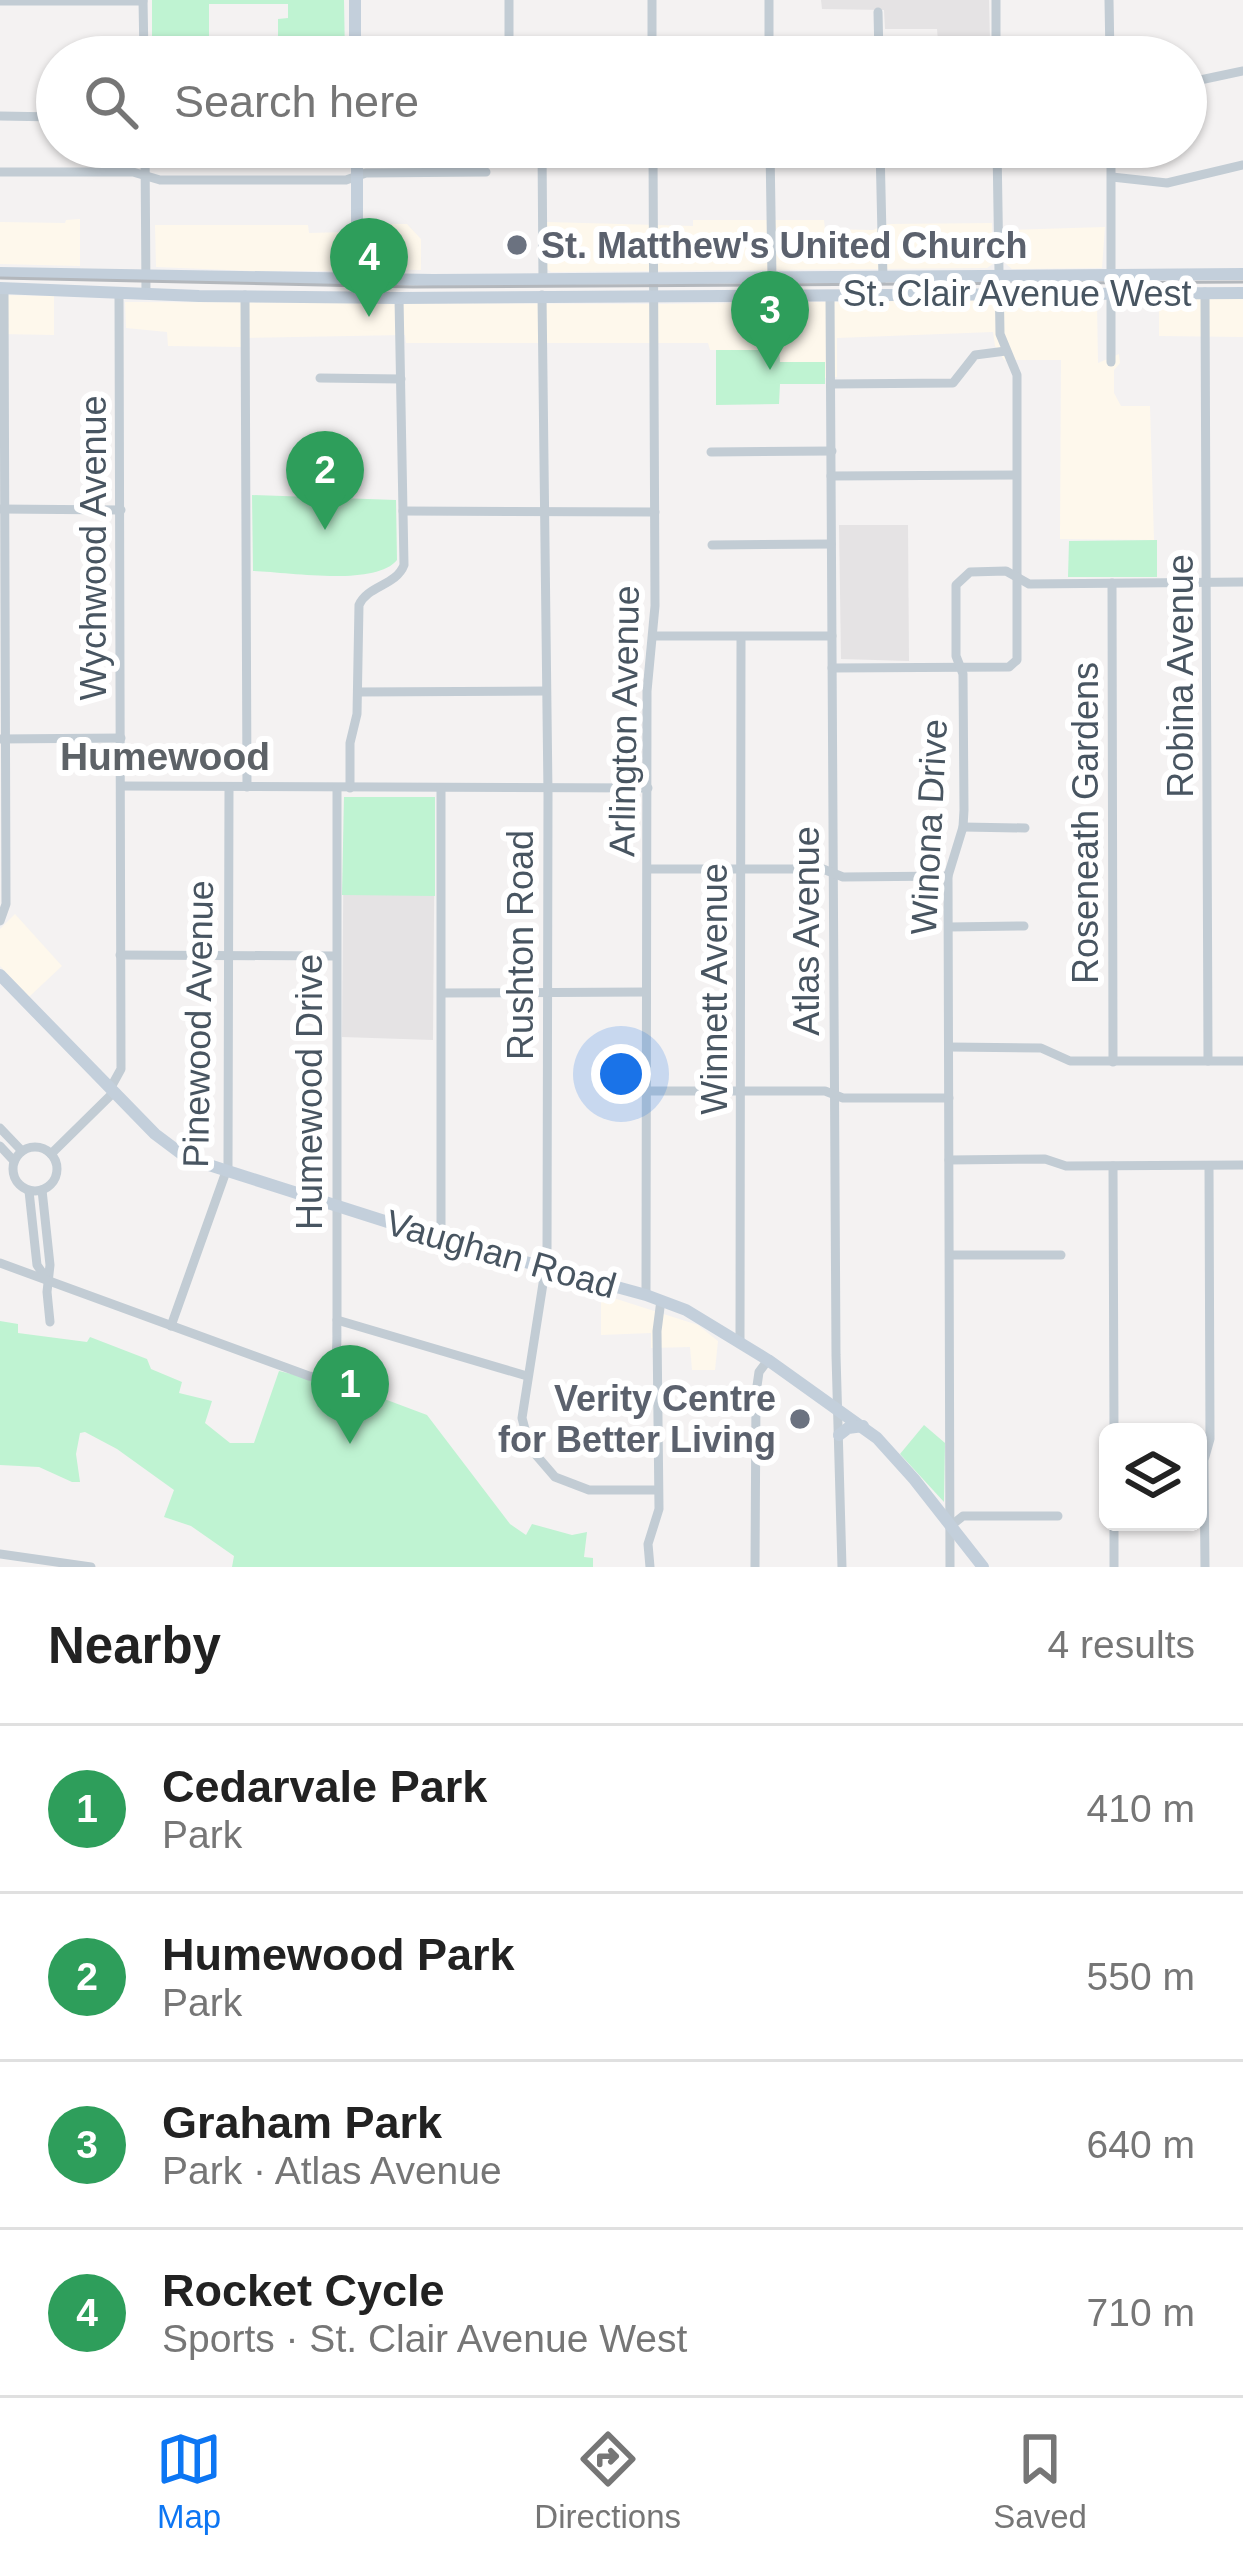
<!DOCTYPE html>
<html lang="en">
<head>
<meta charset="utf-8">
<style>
  :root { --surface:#fff; --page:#f6f6f6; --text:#222; --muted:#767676; --line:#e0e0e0; --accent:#0d76f3 }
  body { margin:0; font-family:Helvetica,sans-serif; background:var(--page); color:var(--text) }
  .controls { position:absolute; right:36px; bottom:36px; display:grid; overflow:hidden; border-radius:18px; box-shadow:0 3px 9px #0004 }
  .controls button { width:108px; height:108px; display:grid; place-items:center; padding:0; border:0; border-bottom:3px solid var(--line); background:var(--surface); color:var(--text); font:60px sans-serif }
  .you { position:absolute; left:621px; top:1074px; width:42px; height:42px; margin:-30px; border:9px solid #fff; border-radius:50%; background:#1a73e8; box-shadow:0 0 0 18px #1a73e833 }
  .badge { display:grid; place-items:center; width:78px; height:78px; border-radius:50%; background:var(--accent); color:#fff; font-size:39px; font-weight:700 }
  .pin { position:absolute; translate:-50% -99px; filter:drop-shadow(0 3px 6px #0008) }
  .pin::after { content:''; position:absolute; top:63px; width:42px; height:36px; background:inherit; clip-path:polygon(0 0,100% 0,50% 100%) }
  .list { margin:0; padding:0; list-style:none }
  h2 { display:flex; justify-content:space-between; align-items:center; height:156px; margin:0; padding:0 48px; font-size:51px }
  h2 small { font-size:39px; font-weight:400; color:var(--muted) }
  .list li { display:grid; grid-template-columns:78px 1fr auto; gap:36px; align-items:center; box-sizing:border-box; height:168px; padding:0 48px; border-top:3px solid var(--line) }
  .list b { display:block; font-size:45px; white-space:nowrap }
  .list p { margin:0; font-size:39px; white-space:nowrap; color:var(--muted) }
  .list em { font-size:39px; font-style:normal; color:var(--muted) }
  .icon { flex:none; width:66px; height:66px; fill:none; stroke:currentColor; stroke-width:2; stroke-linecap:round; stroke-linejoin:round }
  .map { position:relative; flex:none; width:1243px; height:1567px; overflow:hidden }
  .search { position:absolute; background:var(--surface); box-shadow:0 3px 9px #0004; left:36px; right:36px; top:36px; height:132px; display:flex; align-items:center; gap:30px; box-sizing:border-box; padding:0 42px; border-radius:66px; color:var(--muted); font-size:45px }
  .sheet { height:828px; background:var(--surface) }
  nav { display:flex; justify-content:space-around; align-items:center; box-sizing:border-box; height:168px; border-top:3px solid var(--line); background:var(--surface); font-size:33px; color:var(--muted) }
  nav a { display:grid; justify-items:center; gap:6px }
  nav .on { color:var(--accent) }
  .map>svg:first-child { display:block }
</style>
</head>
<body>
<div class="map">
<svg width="1243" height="1567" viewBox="0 0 1243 1567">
  <rect width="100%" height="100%" fill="#f4f2f2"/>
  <g fill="#fef8ec">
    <polygon points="80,219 80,266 0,264 0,222 65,223 66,220"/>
    <polygon points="693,220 824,220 825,229 873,230 887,224 992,223 993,264 987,268 551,272 547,269 547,222 693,226"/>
    <polygon points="368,224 407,224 421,239 421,270 368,269"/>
    <polygon points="155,225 308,225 309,233 347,232 347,268 343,271 252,271 156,267"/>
    <polygon points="1105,227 1102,268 1012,269 1006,264 1006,230"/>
    <polygon points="0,295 54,296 54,335 0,334"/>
    <polygon points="1243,298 1243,337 1159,336 1159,299"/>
    <polygon points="1063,299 1097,303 1098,363 1119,354 1120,363 1114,370 1114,393 1121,406 1150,406 1154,540 1060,539 1061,360 1004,360 995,346 993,332 837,338 837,377 825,378 824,362 779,362 778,350 710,350 708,343 406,343 405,335 242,338 242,347 168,346 167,332 126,328 125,302 662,304"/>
    <polygon points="15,914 62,966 29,997 0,966 0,929"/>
    <polygon points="601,1294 698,1325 718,1341 715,1370 692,1370 690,1347 651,1348 651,1333 601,1335"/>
  </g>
  <g fill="#e5e3e4">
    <polygon points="821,0 989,0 990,41 938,41 937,29 885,29 884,10 822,9"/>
    <polygon points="839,525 908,525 909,661 841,659"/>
    <polygon points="344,797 435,797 433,1040 342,1037"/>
  </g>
  <g fill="#bff3d2">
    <polygon points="152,0 344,0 345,57 278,57 278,19 288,18 288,4 209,4 209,48 167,48 166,57 152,57"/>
    <polygon points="716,350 779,350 780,362 825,362 825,384 780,384 779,404 716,405"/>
    <path d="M252,495L396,500L397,560C375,587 288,572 253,571Z"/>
    <polygon points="1157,540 1157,577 1068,577 1069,541"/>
    <polygon points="344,797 435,797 435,896 342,895"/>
    <polygon points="0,1321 18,1324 18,1333 87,1342 90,1337 147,1359 151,1369 182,1382 179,1393 212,1401 205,1423 230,1443 254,1443 279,1371 363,1391 427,1415 510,1524 526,1535 532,1524 572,1535 587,1532 584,1557 593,1558 593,1567 232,1567 234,1556 191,1526 164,1517 174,1490 117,1449 85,1432 80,1433 76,1454 80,1482 72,1482 39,1467 0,1465"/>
    <polygon points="924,1425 945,1443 944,1502 900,1454"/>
  </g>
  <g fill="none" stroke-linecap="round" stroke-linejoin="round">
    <g stroke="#c2ccd4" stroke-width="9">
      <polyline points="143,0 144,57"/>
      <polyline points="509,0 509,57"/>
      <polyline points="652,0 652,57"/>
      <polyline points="769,0 769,57"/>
      <polyline points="996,0 996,57"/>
      <polyline points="1109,0 1110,57"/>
      <polyline points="0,1 143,1"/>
      <polyline points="878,12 879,57"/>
      <polyline points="1186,83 1243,71"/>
      <polyline points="0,116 57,117"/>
      <polyline points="145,147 146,294"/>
      <polyline points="542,147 543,280"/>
      <polyline points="770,147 772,279"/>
      <polyline points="880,147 883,279"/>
      <polyline points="0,172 133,172 160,180 346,180 366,173 486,172"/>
      <polyline points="1112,177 1167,183 1243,165"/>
      <polyline points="1205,292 1208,1061"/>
      <polyline points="245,295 247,787"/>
      <polyline points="542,295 548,794 547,1258 522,1418 530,1448 555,1477 589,1490 657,1490"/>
      <polyline points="830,295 836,1355 842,1567"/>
      <polyline points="1111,362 1111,147"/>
      <polyline points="320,378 401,379"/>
      <polyline points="831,384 953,383 975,355 1006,351"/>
      <polyline points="711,452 832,451"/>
      <polyline points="831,476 1016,475"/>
      <polyline points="0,509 121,510"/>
      <polyline points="403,511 655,512"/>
      <polyline points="712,545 831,544"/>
      <polyline points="1112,583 1113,1062"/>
      <polyline points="653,636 832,636"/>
      <polyline points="832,668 1009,667 1017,660 1017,375 1000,334 997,147"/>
      <polyline points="358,692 546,691"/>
      <polyline points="0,739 121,738"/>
      <polyline points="121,786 648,788"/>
      <path d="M350,788V743L357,714L359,605C368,585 396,586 404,565L399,298"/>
      <polyline points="963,827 1025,828"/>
      <polyline points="649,869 823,869 843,877 948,876"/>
      <polyline points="0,921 6,904 4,288"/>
      <polyline points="949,927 1024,926"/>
      <polyline points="120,955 336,956"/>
      <polyline points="442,993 646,992"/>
      <polyline points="949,1047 1041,1048 1070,1061 1243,1061"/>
      <polyline points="110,1089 121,1069 119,292"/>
      <polyline points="648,1091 825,1091 843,1098 949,1098"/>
      <polyline points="0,1128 22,1151"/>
      <polyline points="0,1146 14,1161"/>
      <circle cx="35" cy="1169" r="22"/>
      <polyline points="51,1154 113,1093"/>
      <polyline points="949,1160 1045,1159 1066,1166 1243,1165"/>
      <polyline points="1113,1166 1114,1432"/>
      <polyline points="42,1190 50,1265 47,1292 50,1322"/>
      <polyline points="29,1191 37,1265 48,1281"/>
      <polyline points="441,1239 441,788"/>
      <polyline points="950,1255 1061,1255"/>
      <path d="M0,1263L309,1376L323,1378C341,1365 336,1341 337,1320V788"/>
      <polyline points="646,1295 647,691 655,606 653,147"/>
      <polyline points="337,1320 527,1376"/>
      <polyline points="171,1326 228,1166 229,787"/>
      <polyline points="740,1342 741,637"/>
      <polyline points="1114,1522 1114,1567"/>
      <polyline points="953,1524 963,1516 1058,1516"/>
      <polyline points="0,1554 91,1567"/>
      <polyline points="650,1567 648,1544 659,1509 657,1331 661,1300"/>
      <polyline points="755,1567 756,1393 759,1372 768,1360"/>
      <polyline points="950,1567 948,876 963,827 964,810 963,674 956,656 956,585 970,572 1006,571 1029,584 1243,582"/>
      <polyline points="1205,1567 1204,1460 1210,1439 1209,1166"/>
    </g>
    <g stroke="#c3cfdb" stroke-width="12">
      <polyline points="355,0 355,57"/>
      <polyline points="357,147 357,283"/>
      <polyline points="0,273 433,280 1243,274"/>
      <polyline points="0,288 199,296 399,298 1243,293"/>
      <polyline points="0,975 155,1134 187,1158 441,1239 646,1295 686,1310 768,1360 877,1438 914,1479 983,1567"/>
      <polyline points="839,1435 848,1428 863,1426"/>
    </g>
    <polyline stroke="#b3b7bc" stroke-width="3" points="0,278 413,287 1243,282"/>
  </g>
  <g fill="#6b7280" stroke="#fff" stroke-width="4.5">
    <circle cx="517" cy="245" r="12"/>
    <circle cx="800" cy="1419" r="12"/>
  </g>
  <g text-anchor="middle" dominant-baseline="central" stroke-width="12" stroke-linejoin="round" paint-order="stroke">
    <g font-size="36" font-weight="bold" fill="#5b616d" stroke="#fff" text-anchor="start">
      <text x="541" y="245">St. Matthew's United Church</text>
      <text x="776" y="1398" text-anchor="end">Verity Centre<tspan x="776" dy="41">for Better Living</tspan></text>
    </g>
    <g font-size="36" fill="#485561" stroke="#fff">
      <text x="1017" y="293">St. Clair Avenue West</text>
      <text transform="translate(93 548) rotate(-90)">Wychwood Avenue</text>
      <text transform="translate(1180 676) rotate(-90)">Robina Avenue</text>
      <text transform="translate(624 721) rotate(-89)">Arlington Avenue</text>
      <text transform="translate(1085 823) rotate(-90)">Roseneath Gardens</text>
      <text transform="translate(929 827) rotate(-87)">Winona Drive</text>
      <text transform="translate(806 931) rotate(-90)">Atlas Avenue</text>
      <text transform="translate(520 945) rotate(-90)">Rushton Road</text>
      <text transform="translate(714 989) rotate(-90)">Winnett Avenue</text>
      <text transform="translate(198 1024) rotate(-89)">Pinewood Avenue</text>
      <text transform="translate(309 1092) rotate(-90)">Humewood Drive</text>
      <text transform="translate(501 1254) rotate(16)">Vaughan Road</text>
    </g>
    <g font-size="39" font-weight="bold" fill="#5d6267" stroke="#fff">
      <text x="165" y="756">Humewood</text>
    </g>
  </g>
</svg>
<div class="controls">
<button><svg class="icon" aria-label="layers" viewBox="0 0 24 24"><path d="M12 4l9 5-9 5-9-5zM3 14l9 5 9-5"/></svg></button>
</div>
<div class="you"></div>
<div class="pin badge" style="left:350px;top:1444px;background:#2e9e5b">1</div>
<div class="pin badge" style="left:325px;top:530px;background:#2e9e5b">2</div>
<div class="pin badge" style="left:770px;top:370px;background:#2e9e5b">3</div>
<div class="pin badge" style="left:369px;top:317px;background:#2e9e5b">4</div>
<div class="search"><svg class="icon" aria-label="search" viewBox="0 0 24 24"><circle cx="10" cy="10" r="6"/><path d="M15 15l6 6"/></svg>Search here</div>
</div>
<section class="sheet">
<h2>Nearby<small>4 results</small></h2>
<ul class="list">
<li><span class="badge" style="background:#2e9e5b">1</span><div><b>Cedarvale Park</b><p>Park</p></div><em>410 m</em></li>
<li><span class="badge" style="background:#2e9e5b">2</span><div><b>Humewood Park</b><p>Park</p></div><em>550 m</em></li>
<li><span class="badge" style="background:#2e9e5b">3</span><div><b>Graham Park</b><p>Park · Atlas Avenue</p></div><em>640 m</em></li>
<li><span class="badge" style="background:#2e9e5b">4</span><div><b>Rocket Cycle</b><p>Sports · St. Clair Avenue West</p></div><em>710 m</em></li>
</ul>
</section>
<nav>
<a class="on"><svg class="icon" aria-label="map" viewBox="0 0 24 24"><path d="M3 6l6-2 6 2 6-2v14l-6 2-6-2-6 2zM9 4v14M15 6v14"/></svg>Map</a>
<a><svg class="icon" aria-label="directions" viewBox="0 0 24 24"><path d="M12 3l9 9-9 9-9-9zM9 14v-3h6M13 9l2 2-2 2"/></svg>Directions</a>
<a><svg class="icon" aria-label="saved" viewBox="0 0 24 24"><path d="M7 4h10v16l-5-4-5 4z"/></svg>Saved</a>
</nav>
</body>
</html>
